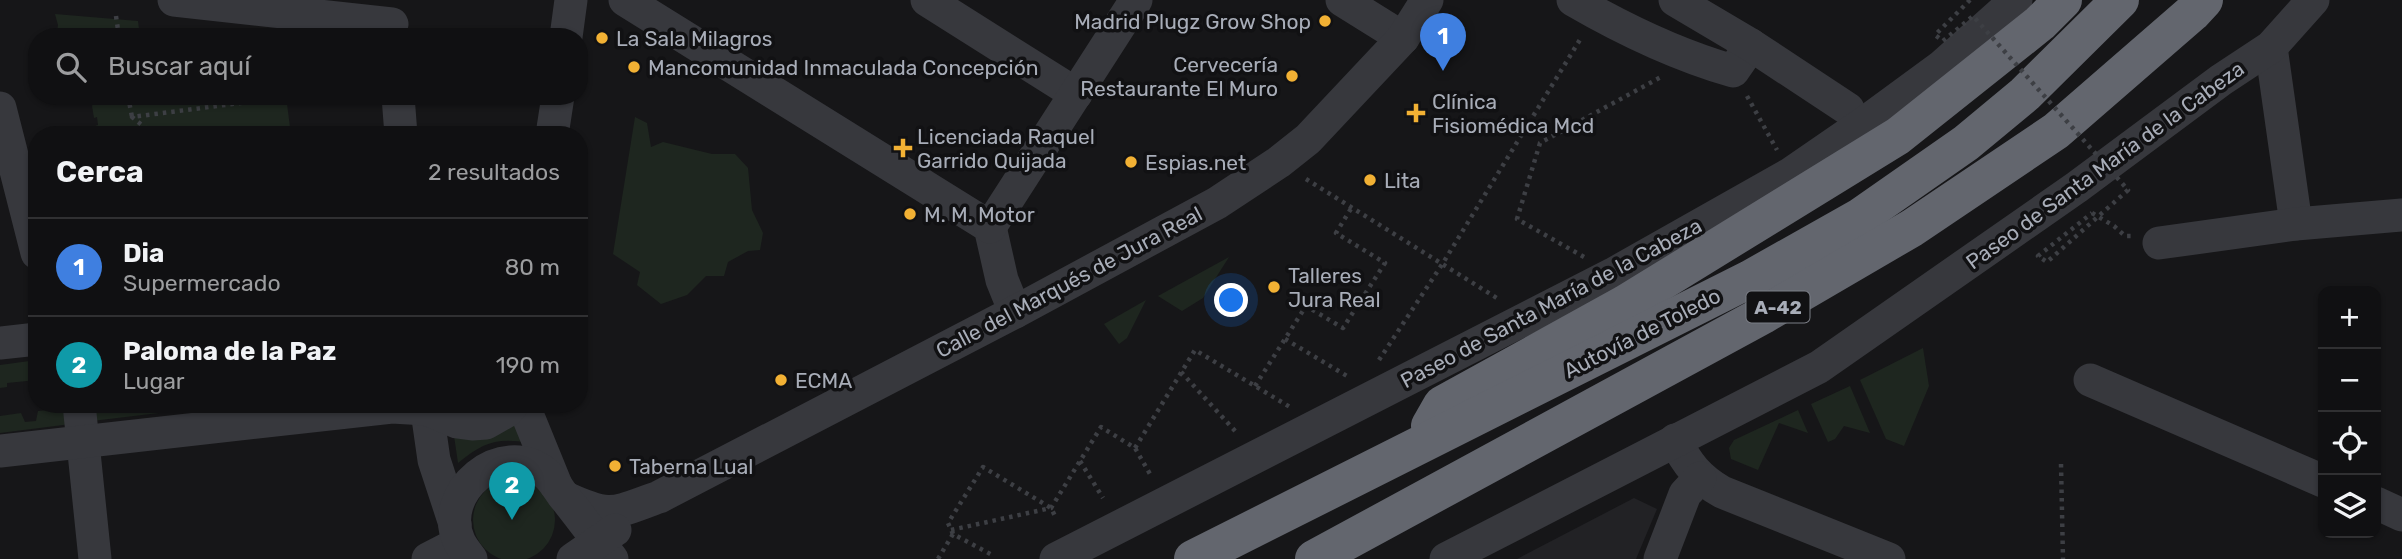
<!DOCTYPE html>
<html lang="es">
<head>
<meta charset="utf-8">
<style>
  :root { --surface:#101012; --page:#19191b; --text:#f1f3f6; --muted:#9c9d9f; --line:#303032; --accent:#f2b134 }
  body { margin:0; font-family:Rubik,sans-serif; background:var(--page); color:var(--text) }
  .controls { position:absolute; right:21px; bottom:21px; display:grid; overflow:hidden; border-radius:14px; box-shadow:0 2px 5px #0004 }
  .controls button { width:63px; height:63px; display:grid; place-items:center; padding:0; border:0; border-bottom:2px solid var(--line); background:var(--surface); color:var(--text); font:35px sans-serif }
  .you { position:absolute; left:1232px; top:301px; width:24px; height:24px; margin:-18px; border:5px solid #fff; border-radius:50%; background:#1a73e8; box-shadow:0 0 0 10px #1a73e833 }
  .badge { display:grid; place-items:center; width:46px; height:46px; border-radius:50%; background:var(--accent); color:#fff; font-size:23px; font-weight:700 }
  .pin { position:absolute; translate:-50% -58px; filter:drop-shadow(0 2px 4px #0008) }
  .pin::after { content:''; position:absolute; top:37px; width:24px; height:21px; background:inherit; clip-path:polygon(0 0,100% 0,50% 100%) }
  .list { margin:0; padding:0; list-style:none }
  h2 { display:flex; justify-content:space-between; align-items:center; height:91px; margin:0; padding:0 28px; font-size:30px }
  h2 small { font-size:23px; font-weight:400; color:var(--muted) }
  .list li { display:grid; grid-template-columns:46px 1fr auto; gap:21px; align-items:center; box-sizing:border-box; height:98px; padding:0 28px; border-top:2px solid var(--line) }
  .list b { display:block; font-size:26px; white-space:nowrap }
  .list p { margin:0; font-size:23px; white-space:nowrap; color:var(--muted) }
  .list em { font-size:23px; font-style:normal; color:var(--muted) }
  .icon { flex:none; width:38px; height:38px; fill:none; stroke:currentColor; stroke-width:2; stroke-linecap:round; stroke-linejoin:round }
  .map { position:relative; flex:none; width:2402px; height:559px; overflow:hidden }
  .search { position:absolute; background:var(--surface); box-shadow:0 2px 5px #0004; left:28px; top:28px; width:560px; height:77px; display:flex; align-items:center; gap:18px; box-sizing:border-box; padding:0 24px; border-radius:28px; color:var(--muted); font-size:26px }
  .panel { position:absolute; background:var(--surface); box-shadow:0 2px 5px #0004; left:28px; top:126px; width:560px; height:287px; border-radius:28px }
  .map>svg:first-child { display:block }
</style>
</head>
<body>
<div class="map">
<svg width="2402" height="559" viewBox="0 0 2402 559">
  <rect width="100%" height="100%" fill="#161618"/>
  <polygon fill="#222225" points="1634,498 1657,509 1636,559 1517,559"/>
  <g fill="#1e261f">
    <polygon points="55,14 138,21 140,37 56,37 58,25"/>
    <polygon points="96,96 286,96 291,135 96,135 95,126 98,125 97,117 94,118 92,106"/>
    <polygon points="635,117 647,123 651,147 663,142 712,154 735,154 748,168 752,210 763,233 760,250 748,251 728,262 724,276 706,276 687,295 661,304 637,285 640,272 613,254"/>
    <polygon points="1229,257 1203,298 1182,311 1158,296"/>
    <polygon points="1146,300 1127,338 1119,344 1104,324"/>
    <polygon points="1923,348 1929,386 1904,446 1886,439 1860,380"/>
    <polygon points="37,360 37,380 7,383 7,387 0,388 0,365"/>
    <polygon points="1850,386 1870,433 1844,426 1835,439 1828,442 1811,404"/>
    <polygon points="58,404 68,404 71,424 0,433 0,416 21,413 25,422 36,421 38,411 58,409"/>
    <polygon points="90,404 119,404 123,411 133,410 134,404 234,404 92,421"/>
    <polygon points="1798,410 1808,433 1779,423 1758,470 1731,459 1729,448 1734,440"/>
    <path d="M517,416L530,443C498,437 483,442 458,463L453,429Z"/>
    <circle cx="514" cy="520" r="41"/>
  </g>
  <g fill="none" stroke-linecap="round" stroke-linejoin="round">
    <g stroke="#3d3f44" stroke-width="4.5" stroke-dasharray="3.5 5" stroke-linecap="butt">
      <polyline points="116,16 119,37"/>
      <polyline points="128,96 132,117"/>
      <polyline points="1747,96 1777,150"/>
      <polyline points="154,135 132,117 248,102 251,96"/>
      <polyline points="1306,179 1500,300"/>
      <polyline points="2092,213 2114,226 2125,236 2133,236"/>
      <polyline points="1584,257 1517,219 1540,143 1661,77"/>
      <polyline points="1285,339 1347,376"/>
      <polyline points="1379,360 1443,263 1581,38"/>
      <polyline points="1181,372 1237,433"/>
      <polyline points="1255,386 1306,306 1343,328 1385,263 1336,233 1352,207"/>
      <polyline points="1135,448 1195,350 1290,407"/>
      <polyline points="1080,461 1103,498"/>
      <polyline points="2061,464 2063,559"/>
      <polyline points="951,530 1051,508 1101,427 1135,448 1150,474"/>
      <polyline points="953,534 948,523 983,467 1051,508 1056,518"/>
      <polyline points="938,559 953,534 994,556"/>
    </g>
    <g stroke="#37383d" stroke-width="33">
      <polyline points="174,0 392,24"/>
      <polyline points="625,0 990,227 1002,280 1015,312"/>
      <polyline points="927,0 1076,94"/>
      <polyline points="1342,0 1403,38"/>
      <path d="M1573,0C1623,29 1677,55 1733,71L1751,45"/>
      <polyline points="1675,0 1751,45 1848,109"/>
      <polyline points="566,37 571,0"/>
      <polyline points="2271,47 2296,224"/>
      <polyline points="398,96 401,135"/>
      <polyline points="0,108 37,253"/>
      <polyline points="552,135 558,96"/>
      <polyline points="990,227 1136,0"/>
      <polyline points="2159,243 2296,224 2402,215"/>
      <polyline points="0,343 37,339"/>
      <polyline points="2090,380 2323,481"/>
      <polyline points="79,404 95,559"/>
      <polyline points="426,404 434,460 455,524"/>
      <polyline points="523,404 556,485"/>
      <path d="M1675,440C1687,464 1699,479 1722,492L1889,559"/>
      <polyline points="0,451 392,407 426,409 457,422 472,424 486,423 507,411 513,404"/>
      <path d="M566,498C612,519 613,513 659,497L1015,312L1217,203L1279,162L1308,139L1403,38L1427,0"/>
      <polyline points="2376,503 2402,515"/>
      <polyline points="428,559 459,543"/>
      <path d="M471,559C467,553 462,548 459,541C437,492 502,438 545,473C552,478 557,487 562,494C579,515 595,537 612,559"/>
      <polyline points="573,559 615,530"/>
      <polyline points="1056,559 1613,274 1790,174 1867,121 1942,66 2016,0"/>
      <polyline points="1446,559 1819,367 2077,187 2221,80 2271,47 2313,0"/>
      <polyline points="1660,559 1685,494 1700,478"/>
    </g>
    <g stroke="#63666e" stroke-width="38">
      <polyline points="1430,426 1442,405 1625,304 1898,136 2040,23 2063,0"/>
      <polyline points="1193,559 1750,279 1860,217 1966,143 2025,94 2120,0"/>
      <polyline points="1314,559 1763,315 1912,228 2056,131 2192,13 2204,0"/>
    </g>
    <polyline stroke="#3d3f44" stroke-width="4.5" stroke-dasharray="3.5 5" stroke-linecap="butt" points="1970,0 1935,35 1943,41 1973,16 2128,190 2047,262 2038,256 2092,213"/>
  </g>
  <g fill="#f2b134" stroke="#111113" stroke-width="2.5">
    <circle cx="1325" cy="21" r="7"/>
    <circle cx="602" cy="38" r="7"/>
    <circle cx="634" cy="67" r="7"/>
    <circle cx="1292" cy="76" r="7"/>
    <path d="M1412.5 102.5h7v7h7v7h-7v7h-7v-7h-7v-7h7z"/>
    <path d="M899.5 137.5h7v7h7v7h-7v7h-7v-7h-7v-7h7z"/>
    <circle cx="1131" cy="162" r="7"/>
    <circle cx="1370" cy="180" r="7"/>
    <circle cx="910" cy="214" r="7"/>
    <circle cx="1274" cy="287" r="7"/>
    <circle cx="781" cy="380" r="7"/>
    <circle cx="615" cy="466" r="7"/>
  </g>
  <g text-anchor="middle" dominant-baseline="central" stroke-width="7" stroke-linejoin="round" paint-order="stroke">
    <rect fill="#111113" stroke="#7b7e86" stroke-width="2" x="1746.5" y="291.5" width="63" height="31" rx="5"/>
    <g font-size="19" font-weight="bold" fill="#a8adb8">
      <text x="1778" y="307">A-42</text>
    </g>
    <g font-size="21" fill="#a8adb8" stroke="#111113" text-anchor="start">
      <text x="1311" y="21" text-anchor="end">Madrid Plugz Grow Shop</text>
      <text x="616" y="38">La Sala Milagros</text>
      <text x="1278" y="64" text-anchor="end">Cervecería<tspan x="1278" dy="24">Restaurante El Muro</tspan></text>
      <text x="648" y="67">Mancomunidad Inmaculada Concepción</text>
      <text x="1432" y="101">Clínica<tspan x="1432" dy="24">Fisiomédica Mcd</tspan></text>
      <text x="917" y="136">Licenciada Raquel<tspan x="917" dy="24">Garrido Quijada</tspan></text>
      <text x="1145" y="162">Espias.net</text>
      <text x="1384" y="180">Lita</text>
      <text x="924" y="214">M. M. Motor</text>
      <text x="1288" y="275">Talleres<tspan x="1288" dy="24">Jura Real</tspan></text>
      <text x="795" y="380">ECMA</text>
      <text x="629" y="466">Taberna Lual</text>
    </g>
    <g font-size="21" fill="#a8adb8" stroke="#111113">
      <text transform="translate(2105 165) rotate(-36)">Paseo de Santa María de la Cabeza</text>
      <text transform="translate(1069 282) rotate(-28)">Calle del Marqués de Jura Real</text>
      <text transform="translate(1551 303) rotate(-28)">Paseo de Santa María de la Cabeza</text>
      <text transform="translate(1642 333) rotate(-27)">Autovía de Toledo</text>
    </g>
  </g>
</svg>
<div class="controls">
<button>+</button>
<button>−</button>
<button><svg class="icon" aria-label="locate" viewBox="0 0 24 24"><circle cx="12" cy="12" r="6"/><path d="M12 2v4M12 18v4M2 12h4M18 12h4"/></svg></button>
<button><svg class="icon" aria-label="layers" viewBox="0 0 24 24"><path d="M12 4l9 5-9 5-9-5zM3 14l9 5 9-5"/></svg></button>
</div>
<div class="you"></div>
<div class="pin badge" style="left:1443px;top:71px;background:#3f7fe0">1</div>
<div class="pin badge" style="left:512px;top:520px;background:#0f9aa8">2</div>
<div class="search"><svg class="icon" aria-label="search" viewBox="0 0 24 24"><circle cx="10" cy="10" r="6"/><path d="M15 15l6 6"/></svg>Buscar aquí</div>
<section class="panel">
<h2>Cerca<small>2 resultados</small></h2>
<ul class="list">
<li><span class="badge" style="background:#3f7fe0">1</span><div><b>Dia</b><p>Supermercado</p></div><em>80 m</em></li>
<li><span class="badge" style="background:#0f9aa8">2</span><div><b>Paloma de la Paz</b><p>Lugar</p></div><em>190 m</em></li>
</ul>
</section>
</div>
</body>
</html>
